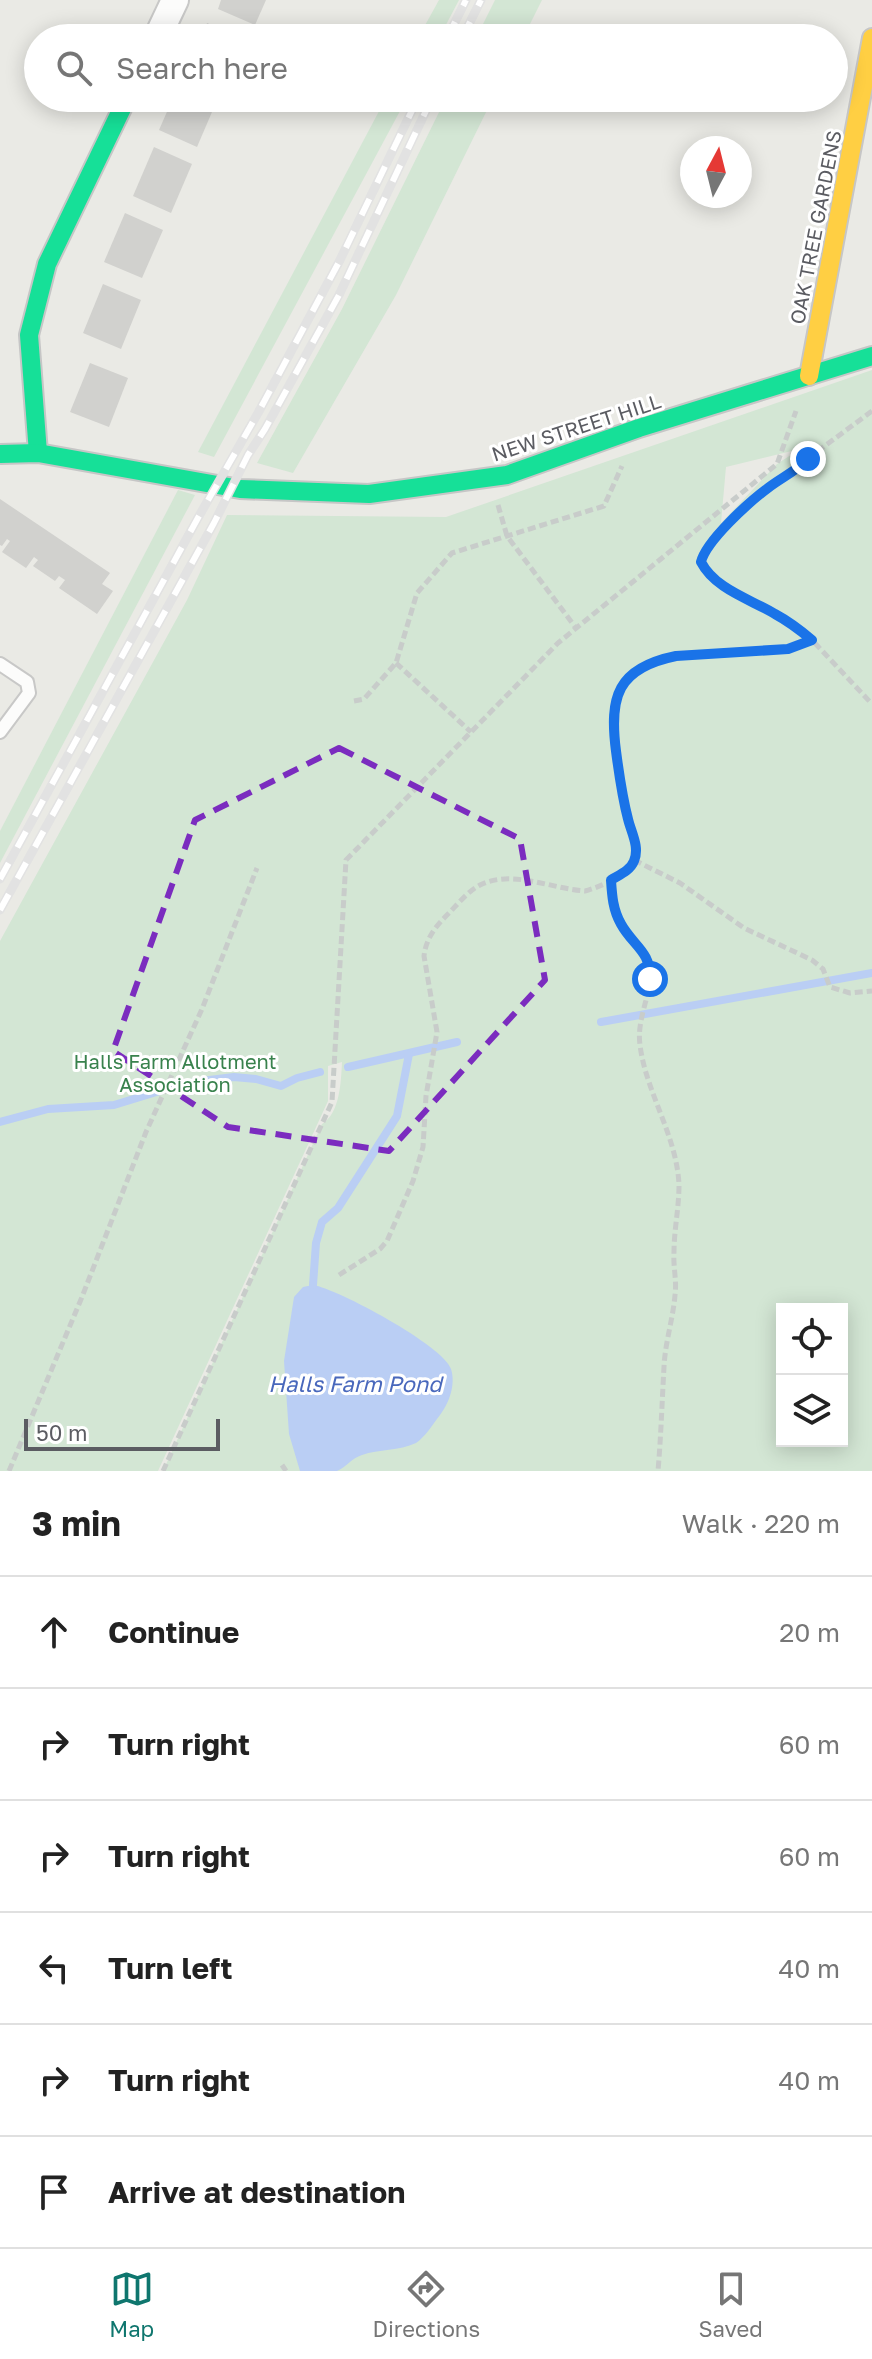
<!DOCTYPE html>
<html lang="en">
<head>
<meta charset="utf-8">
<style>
  :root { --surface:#fff; --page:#f6f6f6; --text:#222; --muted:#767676; --line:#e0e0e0; --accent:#0f766e }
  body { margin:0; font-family:"Golos Text",sans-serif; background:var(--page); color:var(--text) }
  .controls { position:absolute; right:24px; bottom:24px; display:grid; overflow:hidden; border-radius:0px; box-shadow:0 4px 20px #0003 }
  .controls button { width:72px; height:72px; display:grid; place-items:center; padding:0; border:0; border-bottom:2px solid var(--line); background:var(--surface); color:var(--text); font:40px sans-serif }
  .compass { position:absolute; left:680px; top:136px; width:72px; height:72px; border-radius:50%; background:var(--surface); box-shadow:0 4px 20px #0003; rotate:7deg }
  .scale { position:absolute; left:24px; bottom:20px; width:196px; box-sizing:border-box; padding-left:8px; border:4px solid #5b5c62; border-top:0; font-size:22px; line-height:28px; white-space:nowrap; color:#5b5c62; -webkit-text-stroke:6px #fff; paint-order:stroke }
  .stop { position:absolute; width:24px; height:24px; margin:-18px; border:6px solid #1a73e8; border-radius:50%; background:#fff }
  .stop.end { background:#1a73e8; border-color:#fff; box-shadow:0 2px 8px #0008 }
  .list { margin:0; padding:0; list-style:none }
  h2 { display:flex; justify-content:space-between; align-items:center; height:104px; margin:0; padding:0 32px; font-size:34px }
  h2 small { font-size:26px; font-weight:400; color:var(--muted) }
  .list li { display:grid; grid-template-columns:52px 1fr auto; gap:24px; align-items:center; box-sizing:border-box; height:112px; padding:0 32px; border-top:2px solid var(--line) }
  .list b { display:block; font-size:30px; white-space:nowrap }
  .list em { font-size:26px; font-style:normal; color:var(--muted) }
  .icon { flex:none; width:44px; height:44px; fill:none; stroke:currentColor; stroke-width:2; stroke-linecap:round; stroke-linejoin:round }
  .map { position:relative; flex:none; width:872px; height:1471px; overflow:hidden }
  .search { position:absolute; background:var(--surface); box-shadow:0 4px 20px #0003; left:24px; right:24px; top:24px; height:88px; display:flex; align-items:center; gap:20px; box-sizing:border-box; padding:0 28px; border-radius:44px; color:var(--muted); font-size:30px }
  .sheet { height:776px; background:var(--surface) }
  nav { display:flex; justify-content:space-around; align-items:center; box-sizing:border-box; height:112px; border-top:2px solid var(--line); background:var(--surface); font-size:22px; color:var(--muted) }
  nav a { display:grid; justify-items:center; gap:4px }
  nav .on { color:var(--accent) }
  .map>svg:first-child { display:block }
</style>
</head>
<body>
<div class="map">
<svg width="872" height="1471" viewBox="0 0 872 1471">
  <rect width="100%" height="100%" fill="#eaeae5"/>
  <g fill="#d3e6d4" fill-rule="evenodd">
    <polygon points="439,0 459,0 439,38 418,38"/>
    <polygon points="495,0 542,0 523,38 476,38"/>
    <polygon points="386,98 407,98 214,457 198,452"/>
    <polygon points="446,98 493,98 396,295 293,473 257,463 342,309"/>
    <path d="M872,370V1471H163L322,1124C340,1113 341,1082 342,1062L328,1066V1101L158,1471H0V941L187,600L227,515L446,517ZM800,449L777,464L721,523L726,467ZM782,1309H842V1441H782Z"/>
    <polygon points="178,490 195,495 0,863 0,831"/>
  </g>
  <path fill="#bacef4" d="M313,1285C338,1289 444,1346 451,1369C456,1385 449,1403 440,1415C433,1424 425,1437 416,1443C399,1451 379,1449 362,1455C352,1458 345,1468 337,1471C330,1471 308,1471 300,1471L289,1434L284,1361L294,1297L303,1287Z"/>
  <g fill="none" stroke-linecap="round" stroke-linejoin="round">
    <g stroke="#bacef4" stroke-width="8">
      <polyline points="601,1022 872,973"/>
      <polyline points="348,1067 457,1042"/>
      <polyline points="0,1122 48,1109 114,1105 176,1086 201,1081 234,1077 256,1079 281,1086 297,1078 320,1072"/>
      <polyline points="313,1285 316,1243 322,1222 338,1208 397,1116 409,1054"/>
    </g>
  </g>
  <g fill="#d1d1ce">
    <polygon points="221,0 266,0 255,25 218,9"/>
    <polygon points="207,23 240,38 201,38"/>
    <polygon points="173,98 218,98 197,147 159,130"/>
    <polygon points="154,147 192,164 171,213 133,196"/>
    <polygon points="125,213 163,230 142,278 104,262"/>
    <polygon points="103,284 141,300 121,349 83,333"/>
    <polygon points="90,363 128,378 109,427 70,412"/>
    <polygon points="0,499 110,573 102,584 113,591 97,614 59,588 65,580 59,576 55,581 33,566 38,560 34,557 26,568 2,552 10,541 7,539 2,546 0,545"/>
  </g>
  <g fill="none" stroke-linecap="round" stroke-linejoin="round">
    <g stroke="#c8c8c7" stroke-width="16">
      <polyline id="lane" points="0,664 27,682 29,693 0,732"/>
    </g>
    <g stroke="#c8c8c7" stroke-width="30">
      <polyline id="street" points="157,38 175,0"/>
    </g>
    <g stroke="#c6c6c6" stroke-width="22">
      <g id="fast">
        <polyline points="38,453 29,335 47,264 127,98"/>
        <polyline points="0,454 38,453 240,489 369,494 507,475 639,428 872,356"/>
      </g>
    </g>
    <g stroke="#c6c6c6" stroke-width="22">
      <polyline id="slow" points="809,376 872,38"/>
    </g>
    <g stroke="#c8ccca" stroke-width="5" stroke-dasharray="8 4" stroke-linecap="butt">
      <polyline points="872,411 822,448 800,468 756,498 717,536 704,551 701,562 707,573 718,582 775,614 812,640 872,704"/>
      <polyline points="498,505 507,536 576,628"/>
      <polyline points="396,663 471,732"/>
      <polyline points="354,701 364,699 396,663 417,593 452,553 604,506 622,466"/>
      <polyline points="634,860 680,883 744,928 812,960 823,969 830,987 850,993 872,991"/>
      <path d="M611,880C613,901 615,920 629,937C637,947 648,954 650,966C654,990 636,1017 640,1045C646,1093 677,1136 679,1185C679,1208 674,1230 674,1252C673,1267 677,1281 675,1295C673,1319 665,1343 664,1367C662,1402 661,1436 658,1471"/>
      <path d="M339,1275L380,1249L387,1241L413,1181L423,1147L426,1096L437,1032L424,956C426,938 436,926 448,914C458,904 468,891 480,885C512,869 552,889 585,891C597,888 626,876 632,864C636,858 636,851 635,844C625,810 605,732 615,699C623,673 654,658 678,656C725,651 767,657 812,640"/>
      <polyline points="282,1465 286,1471"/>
      <polyline points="9,1471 82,1297 146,1132 202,1009 257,868"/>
      <polyline points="163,1471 332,1102 346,860 558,643 777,464 796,411"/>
    </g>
    <use href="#lane" stroke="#fcfcfb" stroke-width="12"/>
    <use href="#street" stroke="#fcfcfb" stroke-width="26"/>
    <use href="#fast" stroke="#16e098" stroke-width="18"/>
    <use href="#slow" stroke="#ffcf43" stroke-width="18"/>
    <g stroke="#e2e2e2" stroke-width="9">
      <g id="rail">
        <polyline points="447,38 466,0"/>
        <polyline points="462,38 481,0"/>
        <polyline points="0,879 199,516 258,413 339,262 418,98"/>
        <polyline points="0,910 214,523 248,455 265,429 339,295 432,98"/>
      </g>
    </g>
    <use href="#rail" stroke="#fff" stroke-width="6" stroke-dasharray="18" stroke-linecap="butt"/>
  </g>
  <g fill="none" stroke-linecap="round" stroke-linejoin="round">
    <path stroke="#1a73e8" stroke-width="10" d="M650,979C651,951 633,946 621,924C613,910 612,896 611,880C619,875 630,871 634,861C640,847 631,832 628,819C622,796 619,774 616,751C609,697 617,668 676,656L788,649L812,640C800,630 788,621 775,614C750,599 715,589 701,562C706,541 749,502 768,488C781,478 796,471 808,459"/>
  </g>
  <path fill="none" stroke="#7b2cbf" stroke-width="6" stroke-dasharray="16 10" stroke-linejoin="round" d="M339,748L520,839L545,980L389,1151L228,1127L113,1051L195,820Z"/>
  <g text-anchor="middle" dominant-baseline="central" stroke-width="6" stroke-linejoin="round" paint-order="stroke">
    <g font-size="20" fill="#5b5c62" stroke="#fff">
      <text transform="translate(815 227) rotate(-79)">OAK TREE GARDENS</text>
      <text transform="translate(576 427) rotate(-18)">NEW STREET HILL</text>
    </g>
    <g font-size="20" fill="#39824d" stroke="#fff">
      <text x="175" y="1061">Halls Farm Allotment<tspan x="175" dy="23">Association</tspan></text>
    </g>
    <g font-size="22" font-style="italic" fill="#4968bc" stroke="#fff">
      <text x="355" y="1383">Halls Farm Pond</text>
    </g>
  </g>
</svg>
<div class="controls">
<button><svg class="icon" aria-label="locate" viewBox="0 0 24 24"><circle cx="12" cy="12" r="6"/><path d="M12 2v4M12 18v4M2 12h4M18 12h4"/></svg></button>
<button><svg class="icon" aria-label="layers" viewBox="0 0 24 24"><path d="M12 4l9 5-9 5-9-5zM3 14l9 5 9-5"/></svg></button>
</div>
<svg class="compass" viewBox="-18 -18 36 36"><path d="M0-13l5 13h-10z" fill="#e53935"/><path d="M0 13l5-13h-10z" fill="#767676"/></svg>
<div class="scale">50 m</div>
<div class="stop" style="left:650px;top:979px"></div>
<div class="stop end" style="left:808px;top:459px"></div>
<div class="search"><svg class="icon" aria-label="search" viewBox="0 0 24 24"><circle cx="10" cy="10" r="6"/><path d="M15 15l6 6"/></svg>Search here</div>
</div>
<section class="sheet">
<h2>3 min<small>Walk · 220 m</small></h2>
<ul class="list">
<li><svg class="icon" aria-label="ahead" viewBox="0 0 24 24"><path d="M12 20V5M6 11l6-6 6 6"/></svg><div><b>Continue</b></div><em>20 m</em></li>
<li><svg class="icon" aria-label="right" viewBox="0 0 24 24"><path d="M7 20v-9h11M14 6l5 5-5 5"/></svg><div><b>Turn right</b></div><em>60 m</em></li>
<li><svg class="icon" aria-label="right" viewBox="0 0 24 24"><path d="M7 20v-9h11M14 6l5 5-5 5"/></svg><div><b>Turn right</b></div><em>60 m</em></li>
<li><svg class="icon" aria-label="left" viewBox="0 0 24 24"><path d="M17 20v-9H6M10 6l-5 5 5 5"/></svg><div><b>Turn left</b></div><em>40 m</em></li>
<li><svg class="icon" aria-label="right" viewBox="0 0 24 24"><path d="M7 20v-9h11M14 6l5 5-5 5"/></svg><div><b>Turn right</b></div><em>40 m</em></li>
<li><svg class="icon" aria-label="arrive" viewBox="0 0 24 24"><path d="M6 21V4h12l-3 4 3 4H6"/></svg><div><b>Arrive at destination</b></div></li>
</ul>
</section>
<nav>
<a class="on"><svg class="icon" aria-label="map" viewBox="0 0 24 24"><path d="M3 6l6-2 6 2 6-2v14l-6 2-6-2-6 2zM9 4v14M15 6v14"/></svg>Map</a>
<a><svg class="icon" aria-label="directions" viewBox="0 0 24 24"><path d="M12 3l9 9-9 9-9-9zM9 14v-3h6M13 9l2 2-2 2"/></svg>Directions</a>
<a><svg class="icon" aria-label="saved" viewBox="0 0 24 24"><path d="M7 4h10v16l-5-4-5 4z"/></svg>Saved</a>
</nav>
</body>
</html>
